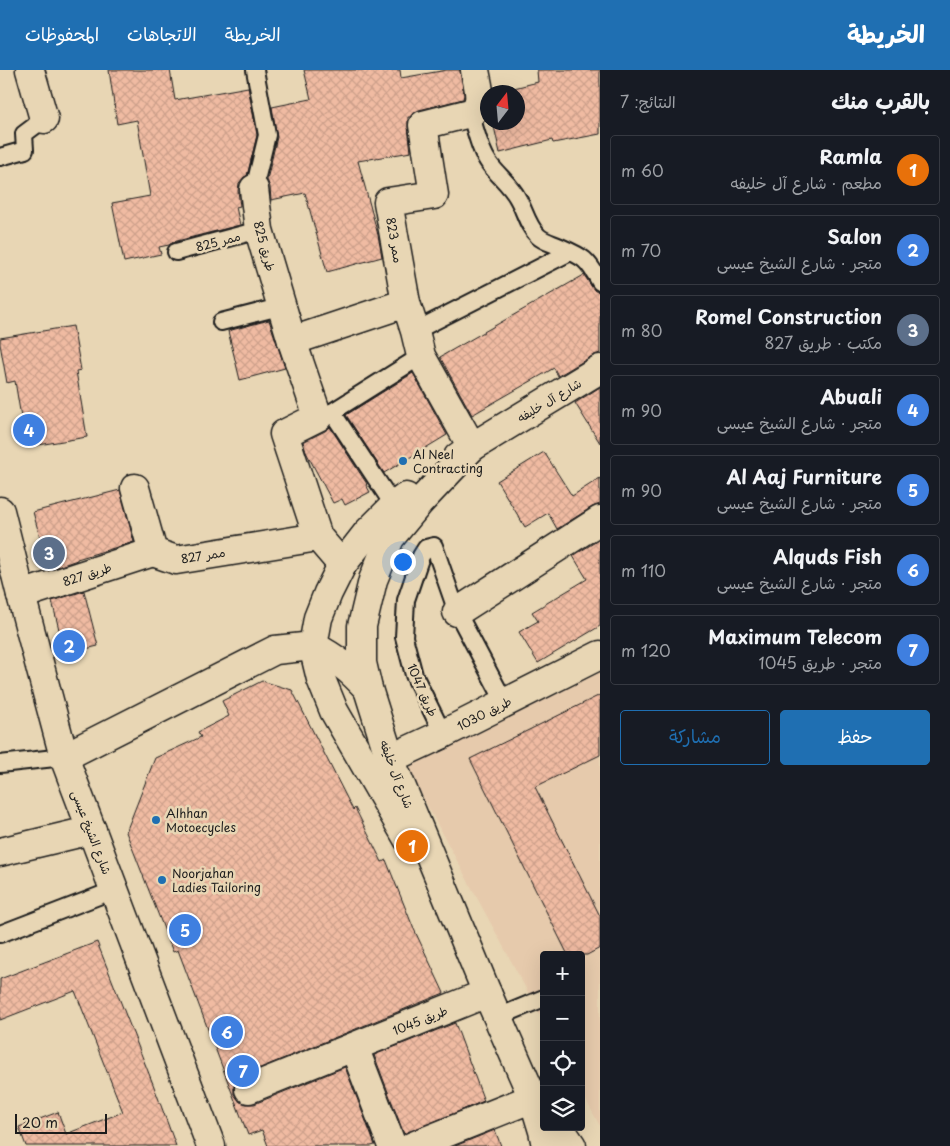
<!DOCTYPE html>
<html lang="ar">
<head>
<meta charset="utf-8">
<style>
  :root { --surface:#171b24; --page:#20242c; --text:#f1f3f6; --muted:#9ea1a6; --line:#363941; --accent:#1f6fb2 }
  body { margin:0; font-family:"Playpen Sans","Playpen Sans Arabic",sans-serif; background:var(--page); color:var(--text); direction:rtl }
  .controls { position:absolute; right:15px; bottom:15px; display:grid; overflow:hidden; border-radius:5px; box-shadow:0 5px 20px #0002 }
  .controls button { width:45px; height:45px; display:grid; place-items:center; padding:0; border:0; border-bottom:1px solid var(--line); background:var(--surface); color:var(--text); font:25px sans-serif }
  .compass { position:absolute; left:480px; top:15px; width:45px; height:45px; border-radius:50%; background:var(--surface); box-shadow:0 5px 20px #0002; rotate:16deg }
  .scale { position:absolute; left:15px; bottom:12px; width:92px; box-sizing:border-box; padding-left:5px; border:2px solid #1c1c1c; border-top:0; font-size:14px; line-height:18px; white-space:nowrap; color:#1c1c1c; -webkit-text-stroke:4px #e8d6b4; paint-order:stroke }
  .you { position:absolute; left:402px; top:491px; width:18px; height:18px; margin:-12px; border:4px solid #fff; border-radius:50%; background:#1a73e8; box-shadow:0 0 0 8px #1a73e833 }
  .badge { display:grid; place-items:center; width:32px; height:32px; border-radius:50%; background:var(--accent); color:#fff; font-size:16px; font-weight:700 }
  .pin { position:absolute; translate:-50% -50%; border:2px solid #fff; box-shadow:0 1px 5px #0006 }
  .list { margin:0; padding:0; list-style:none }
  h2 { display:flex; justify-content:space-between; align-items:center; height:65px; margin:0; padding:0 20px; font-size:21px }
  h2 small { font-size:16px; font-weight:400; color:var(--muted) }
  .list li { display:grid; grid-template-columns:32px 1fr auto; gap:15px; align-items:center; box-sizing:border-box; height:70px; margin:0 10px 10px; padding:0 10px; border:1px solid var(--line); border-radius:5px }
  .list b { display:block; font-size:19px; white-space:nowrap }
  .list p { margin:0; font-size:16px; white-space:nowrap; color:var(--muted) }
  .list em { font-size:16px; font-style:normal; color:var(--muted) }
  .actions { display:flex; gap:10px; padding:15px 20px }
  .actions a { flex:1; padding:11px 0; border:1px solid var(--accent); border-radius:5px; text-align:center; font-size:18px; color:var(--accent) }
  .actions .main { background:var(--accent); color:#fff }
  .icon { flex:none; width:28px; height:28px; fill:none; stroke:currentColor; stroke-width:2; stroke-linecap:round; stroke-linejoin:round }
  .map { position:relative; flex:none; width:600px; height:1076px; overflow:hidden; direction:ltr }
  header { display:flex; align-items:center; gap:30px; box-sizing:border-box; height:70px; padding:0 25px; background:var(--accent); color:#fff }
  header strong { font-size:24px }
  nav { display:flex; gap:28px; margin-inline-start:auto; font-size:18px }
  main { display:flex }
  aside { flex:1; background:var(--surface) }
  .map>svg:first-child { display:block }
</style>
</head>
<body>
<header>
<strong>الخريطة</strong>
<nav><a>الخريطة</a><a>الاتجاهات</a><a>المحفوظات</a></nav>
</header>
<main>
<aside>
<h2>بالقرب منك<small>النتائج: 7</small></h2>
<ul class="list">
<li><span class="badge" style="background:#e8710a">1</span><div><b>Ramla</b><p>مطعم · شارع آل خليفه</p></div><em>60 m</em></li>
<li><span class="badge" style="background:#3f7fe0">2</span><div><b>Salon</b><p>متجر · شارع الشيخ عيسى</p></div><em>70 m</em></li>
<li><span class="badge" style="background:#5c6f8a">3</span><div><b>Romel Construction</b><p>مكتب · طريق 827</p></div><em>80 m</em></li>
<li><span class="badge" style="background:#3f7fe0">4</span><div><b>Abuali</b><p>متجر · شارع الشيخ عيسى</p></div><em>90 m</em></li>
<li><span class="badge" style="background:#3f7fe0">5</span><div><b>Al Aaj Furniture</b><p>متجر · شارع الشيخ عيسى</p></div><em>90 m</em></li>
<li><span class="badge" style="background:#3f7fe0">6</span><div><b>Alquds Fish</b><p>متجر · شارع الشيخ عيسى</p></div><em>110 m</em></li>
<li><span class="badge" style="background:#3f7fe0">7</span><div><b>Maximum Telecom</b><p>متجر · طريق 1045</p></div><em>120 m</em></li>
</ul>
<div class="actions"><a class="main">حفظ</a><a>مشاركة</a></div>
</aside>
<div class="map">
<svg width="600" height="1076" viewBox="0 0 600 1076">
  <defs>
    <pattern id="building-cross-hatch" width="8" height="8" patternUnits="userSpaceOnUse" patternTransform="scale(1.25)"><rect width="8" height="8" fill="#f0bba2"/><path d="M0 0l8 8M0 8l8-8" fill="none" stroke="#cda08b"/></pattern>
  </defs>
  <rect width="100%" height="100%" fill="#e8d6b4"/>
  <filter id="ink" filterUnits="userSpaceOnUse"><feTurbulence type="fractalNoise" baseFrequency=".02" numOctaves="2"/><feDisplacementMap in="SourceGraphic" scale="10" xChannelSelector="R" yChannelSelector="G"/><feConvolveMatrix kernelMatrix="1 2 1 2 8 2 1 2 1" color-interpolation-filters="sRGB"/></filter>
  <g filter="url(#ink)">
    <polygon fill="#e6caac" points="600,602 600,1056 581,1021 581,885 544,885 544,952 407,698"/>
    <g fill="url(#building-cross-hatch)" stroke="#1c1c1c">
      <polygon points="109,0 170,0 175,30 248,17 257,65 247,106 244,107 239,113 238,121 240,136 236,137 240,155 173,172 169,175 159,177 161,184 124,192 112,133 150,126 137,50 117,54"/>
      <polygon points="304,0 400,0 401,8 447,0 460,0 464,25 463,29 419,40 413,43 410,47 408,47 408,57 411,82 358,91 378,165 382,187 327,202 305,123 271,130 270,117 267,110 277,67 272,37 311,29"/>
      <polygon points="537,0 600,0 600,64 553,73 552,70 500,83 493,52 518,52 518,22 498,22 538,12"/>
      <polygon points="584,205 592,217 595,221 600,222 600,283 592,286 558,306 554,298 472,345 440,287"/>
      <polygon points="269,250 285,298 240,310 228,261"/>
      <polygon points="73,256 81,300 76,301 87,367 26,377 15,311 7,313 0,274 0,268"/>
      <polygon points="413,303 447,365 384,403 346,345"/>
      <polygon points="600,317 600,373 575,333"/>
      <polygon points="330,357 367,414 366,415 370,422 345,435 342,429 333,433 306,382 303,372 325,361"/>
      <polygon points="544,382 572,426 600,408 600,434 592,437 557,459 548,443 525,457 497,411"/>
      <polygon points="120,420 134,472 77,489 77,490 49,500 33,442"/>
      <polygon points="600,469 600,556 538,593 519,562 538,551 532,542 587,509 573,486"/>
      <polygon points="84,521 98,576 65,584 52,531"/>
      <polygon points="262,611 292,620 353,740 355,738 382,792 386,790 413,857 444,923 243,1005 236,1010 234,1017 234,1024 240,1032 247,1034 254,1034 345,997 375,1075 371,1076 268,1076 262,1060 248,1065 178,880 173,882 126,762 155,688 201,667 198,662 229,646 222,631"/>
      <polygon points="600,625 600,685 535,717 600,846 600,878 587,885 568,885 470,689"/>
      <polygon points="97,872 153,1014 176,1076 26,1076 19,1057 58,1042 66,1064 123,1042 75,921 0,950 0,909"/>
      <polygon points="455,953 484,1031 404,1064 374,985"/>
      <polygon points="495,1060 501,1076 455,1076"/>
    </g>
    <g fill="none" stroke-linecap="round" stroke-linejoin="round">
      <g stroke="#1c1c1c" stroke-width="20">
        <g id="lane">
          <path d="M470,43C476,60 479,79 489,93C498,106 511,115 518,129C525,141 527,155 538,166C543,171 551,173 558,176C583,187 587,188 600,212"/>
          <polyline points="0,87 25,80 24,64 44,49"/>
          <polyline points="254,119 267,65 255,0"/>
          <polyline points="176,182 259,160"/>
          <polyline points="221,252 283,236"/>
          <polyline points="415,261 570,182"/>
          <polyline points="332,342 394,436"/>
          <polyline points="318,347 332,342 421,286"/>
          <polyline points="443,664 414,605 404,567 406,530 421,486 426,478 434,476 457,542 505,633"/>
          <polyline points="0,694 64,687"/>
          <polyline points="0,864 114,820"/>
          <polyline points="498,947 544,928"/>
        </g>
      </g>
      <g stroke="#1c1c1c" stroke-width="31">
        <g id="street">
          <polyline points="30,0 44,49"/>
          <polyline points="254,119 259,160 292,271 318,347 284,364 318,467 342,495"/>
          <polyline points="292,271 406,233"/>
          <path d="M472,377L421,286L415,261L406,233L388,132L434,125L423,55L470,43C486,35 477,14 475,0"/>
          <polyline points="135,418 153,482 176,490 318,467"/>
          <polyline points="21,525 153,482"/>
          <polyline points="457,542 600,450"/>
          <polyline points="64,687 275,580 313,576"/>
          <polyline points="368,699 443,664 600,585"/>
          <polyline points="0,782 92,760"/>
          <polyline points="354,977 392,1076"/>
          <polyline points="249,1019 487,923"/>
          <polyline points="413,1076 533,1028"/>
        </g>
      </g>
      <g stroke="#1c1c1c" stroke-width="31">
        <g id="secondary">
          <polyline points="472,377 419,433 390,468 373,510 362,556 362,593 368,619 390,689 487,923 533,1028 543,1061 546,1076"/>
          <polyline points="458,387 472,377 600,299"/>
          <polyline points="406,427 394,436 367,463 342,495 328,523 318,548 313,576 321,609 334,641 408,769"/>
          <polyline points="0,441 21,525 64,687 211,1076"/>
          <path d="M313,576C336,588 351,600 368,619"/>
          <polyline points="559,1057 572,1076"/>
        </g>
      </g>
      <use href="#lane" stroke="#e8d6b4" stroke-width="16"/>
      <use href="#street" stroke="#e8d6b4" stroke-width="28"/>
      <use href="#secondary" stroke="#e8d6b4" stroke-width="28"/>
    </g>
  </g>
  <g fill="#1f6fb2" stroke="#e8d6b4" stroke-width="2">
    <circle cx="403" cy="391" r="5"/>
    <circle cx="156" cy="750" r="5"/>
    <circle cx="162" cy="810" r="5"/>
  </g>
  <g text-anchor="middle" dominant-baseline="central" stroke-width="5" stroke-linejoin="round" paint-order="stroke">
    <g font-size="12" fill="#1c1c1c" stroke="#e8d6b4">
      <text transform="translate(395 170) rotate(80)">ممر 823</text>
      <text transform="translate(218 171) rotate(-15)">ممر 825</text>
      <text transform="translate(265 176) rotate(75)">طريق 825</text>
      <text transform="translate(549 330) rotate(-31)">شارع آل خليفه</text>
      <text transform="translate(203 485) rotate(-9)">ممر 827</text>
      <text transform="translate(87 504) rotate(-18)">طريق 827</text>
      <text transform="translate(423 620) rotate(66)">طريق 1047</text>
      <text transform="translate(484 643) rotate(-27)">طريق 1030</text>
      <text transform="translate(397 704) rotate(69)">شارع آل خليفه</text>
      <text transform="translate(92 762) rotate(69)">شارع الشيخ عيسى</text>
      <text transform="translate(420 950) rotate(-22)">طريق 1045</text>
    </g>
    <g font-size="12" fill="#1c1c1c" stroke="#e8d6b4" text-anchor="start">
      <text x="413" y="384">Al Neel<tspan x="413" dy="14">Contracting</tspan></text>
      <text x="166" y="743">Alhhan<tspan x="166" dy="14">Motoecycles</tspan></text>
      <text x="172" y="803">Noorjahan<tspan x="172" dy="14">Ladies Tailoring</tspan></text>
    </g>
  </g>
</svg>
<div class="controls">
<button>+</button>
<button>−</button>
<button><svg class="icon" aria-label="locate" viewBox="0 0 24 24"><circle cx="12" cy="12" r="6"/><path d="M12 2v4M12 18v4M2 12h4M18 12h4"/></svg></button>
<button><svg class="icon" aria-label="layers" viewBox="0 0 24 24"><path d="M12 4l9 5-9 5-9-5zM3 14l9 5 9-5"/></svg></button>
</div>
<svg class="compass" viewBox="-18 -18 36 36"><path d="M0-13l5 13h-10z" fill="#e53935"/><path d="M0 13l5-13h-10z" fill="#9ea1a6"/></svg>
<div class="scale">20 m</div>
<div class="you"></div>
<div class="pin badge" style="left:412px;top:776px;background:#e8710a">1</div>
<div class="pin badge" style="left:69px;top:576px;background:#3f7fe0">2</div>
<div class="pin badge" style="left:49px;top:483px;background:#5c6f8a">3</div>
<div class="pin badge" style="left:29px;top:360px;background:#3f7fe0">4</div>
<div class="pin badge" style="left:185px;top:860px;background:#3f7fe0">5</div>
<div class="pin badge" style="left:227px;top:962px;background:#3f7fe0">6</div>
<div class="pin badge" style="left:243px;top:1001px;background:#3f7fe0">7</div>
</div>
</main>
</body>
</html>
